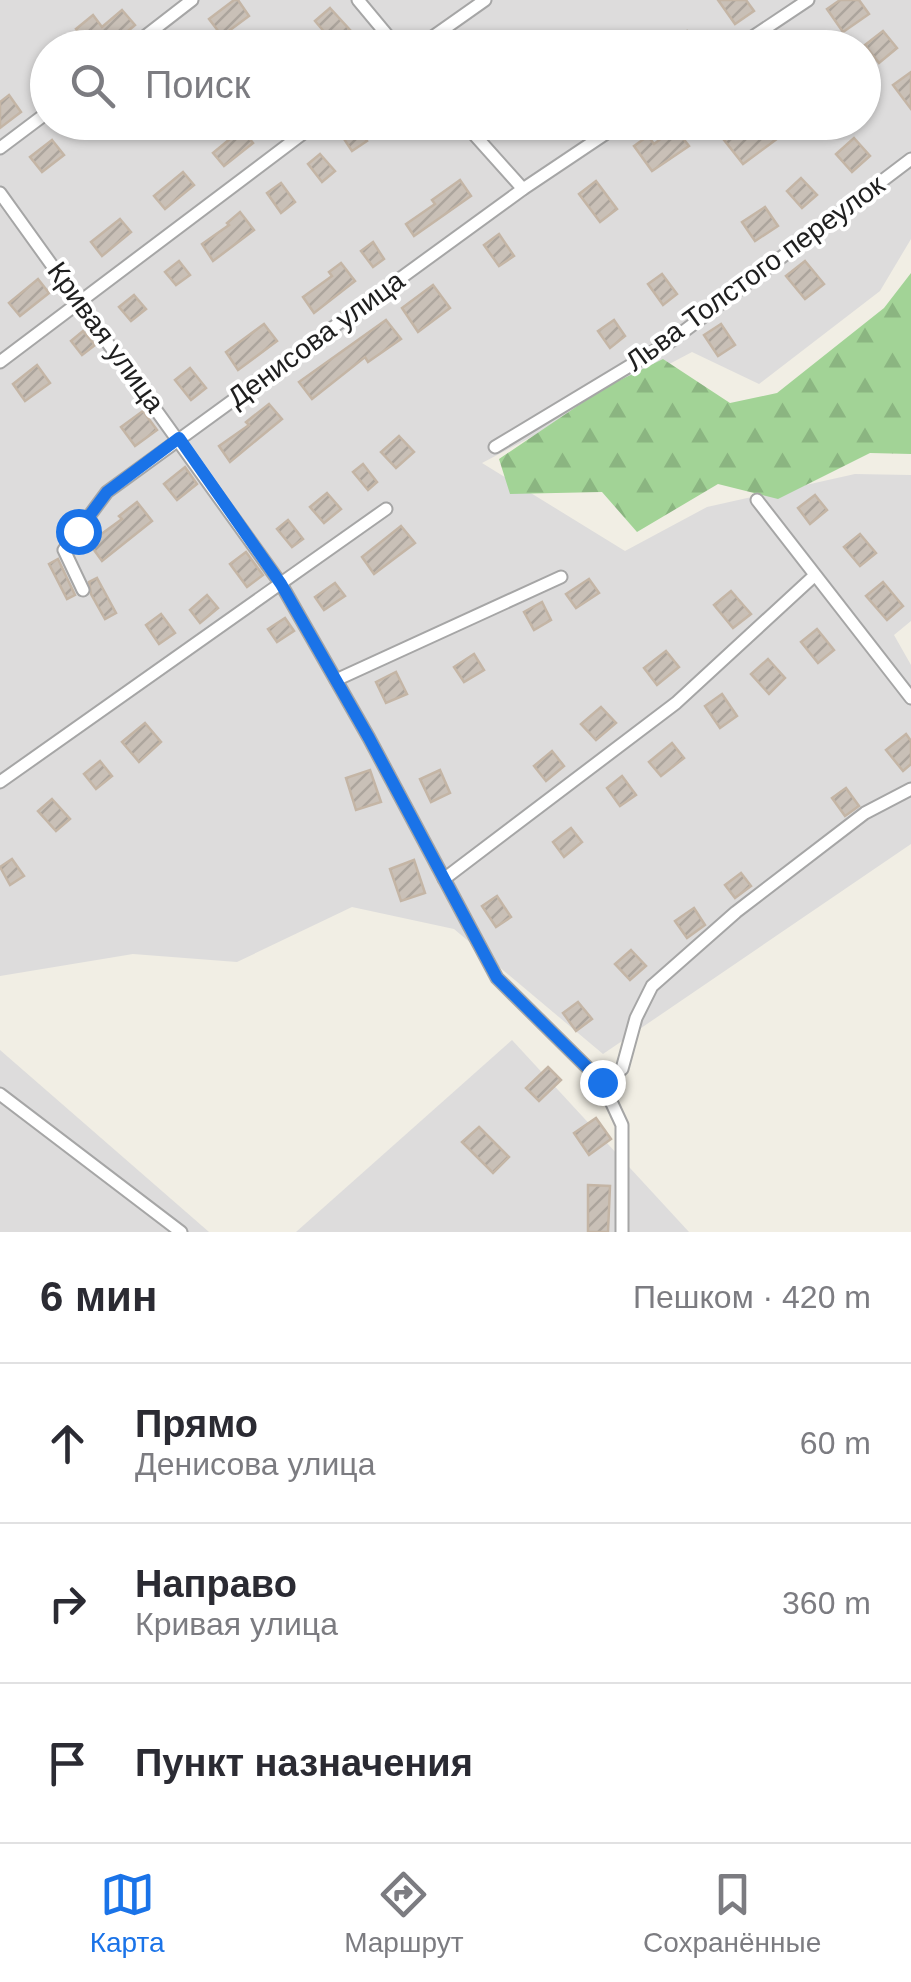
<!DOCTYPE html>
<html lang="ru">
<head>
<meta charset="utf-8">
<style>
  :root { --surface:#fff; --page:#f2f2f3; --text:#2b2b33; --muted:#7c7c81; --line:#e1e1e2; --accent:#1a73e8 }
  body { margin:0; font-family:Helvetica,sans-serif; background:var(--page); color:var(--text) }
  .stop { position:absolute; width:30px; height:30px; margin:-22px; border:8px solid #1a73e8; border-radius:50%; background:#fff }
  .stop.end { background:#1a73e8; border-color:#fff; box-shadow:0 2px 10px #0008 }
  .list { margin:0; padding:0; list-style:none }
  h2 { display:flex; justify-content:space-between; align-items:center; height:130px; margin:0; padding:0 40px; font-size:42px }
  h2 small { font-size:32px; font-weight:400; color:var(--muted) }
  .list li { display:grid; grid-template-columns:65px 1fr auto; gap:30px; align-items:center; box-sizing:border-box; height:160px; padding:0 40px; border-top:2px solid var(--line) }
  .list b { display:block; font-size:38px; white-space:nowrap }
  .list p { margin:0; font-size:32px; white-space:nowrap; color:var(--muted) }
  .list em { font-size:32px; font-style:normal; color:var(--muted) }
  .icon { flex:none; width:55px; height:55px; fill:none; stroke:currentColor; stroke-width:2; stroke-linecap:round; stroke-linejoin:round }
  .map { position:relative; flex:none; width:911px; height:1232px; overflow:hidden }
  .search { position:absolute; background:var(--surface); box-shadow:0 2px 8px #0004; left:30px; right:30px; top:30px; height:110px; display:flex; align-items:center; gap:25px; box-sizing:border-box; padding:0 35px; border-radius:55px; color:var(--muted); font-size:38px }
  .sheet { height:610px; background:var(--surface) }
  nav { display:flex; justify-content:space-around; align-items:center; box-sizing:border-box; height:140px; border-top:2px solid var(--line); background:var(--surface); font-size:28px; color:var(--muted) }
  nav a { display:grid; justify-items:center; gap:5px }
  nav .on { color:var(--accent) }
  .map>svg:first-child { display:block }
</style>
</head>
<body>
<div class="map">
<svg width="911" height="1232" viewBox="0 0 911 1232">
  <defs>
    <pattern id="forest-firs" width="22" height="20" patternUnits="userSpaceOnUse" patternTransform="scale(2.5)"><rect width="22" height="20" fill="#a2d396"/><path d="M5 1l3.5 6h-7zM16 11l3.5 6h-7z" fill="#8bb581"/></pattern>
    <pattern id="building-hatch" width="6" height="6" patternUnits="userSpaceOnUse" patternTransform="scale(2.5)"><rect width="6" height="6" fill="#c9c0b7"/><path d="M-1 1l2-2M0 6l6-6M5 7l2-2" fill="none" stroke="#aca59d"/></pattern>
  </defs>
  <rect width="100%" height="100%" fill="#f1eee4"/>
  <g fill="#dddcdc" fill-rule="evenodd">
    <path d="M0,0H911V239L880,291L759,384L692,352L482,463L625,551L707,507L855,474L911,475V621L894,635L911,665V844L603,1054L454,929L352,907L237,962L133,954L0,976ZM48,48H864V122H48Z"/>
    <polygon points="512,1040 689,1232 296,1232"/>
    <polygon points="0,1050 209,1232 0,1232"/>
  </g>
  <polygon fill="url(#forest-firs)" points="911,273 911,454 870,453 778,499 718,484 637,532 602,492 510,494 499,459 604,388 663,359 730,403 777,393 884,308"/>
  <g fill="url(#building-hatch)" stroke="#c4b5a5" stroke-width="2.5">
    <polygon points="234,0 238,0 249,16 222,36 209,19"/>
    <polygon points="718,0 746,0 754,11 735,24"/>
    <polygon points="840,0 859,0 869,14 843,32 827,9"/>
    <polygon points="330,8 360,41 352,48 338,48 315,21"/>
    <polygon points="122,10 135,25 115,42 119,48 91,48 76,29 93,15 102,27"/>
    <polygon points="687,31 699,48 681,48 675,40"/>
    <polygon points="883,31 897,48 879,63 865,45"/>
    <polygon points="911,72 911,109 893,85"/>
    <polygon points="9,95 21,112 0,128 0,102"/>
    <polygon points="748,122 783,122 789,130 743,164 724,140"/>
    <polygon points="357,127 367,141 352,151 342,136"/>
    <polygon points="675,128 689,146 652,171 634,146 648,136 654,144"/>
    <polygon points="242,129 253,143 224,166 213,153"/>
    <polygon points="854,138 870,156 852,172 836,154"/>
    <polygon points="52,140 64,155 42,172 30,157"/>
    <polygon points="320,154 335,171 322,182 308,164"/>
    <polygon points="183,172 194,185 165,209 154,196"/>
    <polygon points="801,178 817,195 802,208 787,191"/>
    <polygon points="460,180 471,196 414,236 406,224 435,204 432,200"/>
    <polygon points="596,181 617,209 600,222 579,194"/>
    <polygon points="281,183 295,202 281,213 267,193"/>
    <polygon points="765,207 778,226 755,241 742,222"/>
    <polygon points="240,212 254,230 213,261 202,244 229,225 227,223"/>
    <polygon points="120,219 131,232 102,256 91,242"/>
    <polygon points="499,234 514,256 499,266 484,245"/>
    <polygon points="373,242 384,259 373,267 361,251"/>
    <polygon points="179,261 190,275 176,285 165,272"/>
    <polygon points="805,261 824,284 805,299 786,276"/>
    <polygon points="341,263 355,281 314,313 303,297 332,276 329,272"/>
    <polygon points="662,274 677,294 663,305 648,284"/>
    <polygon points="38,279 49,293 20,316 9,303"/>
    <polygon points="433,285 450,308 418,332 402,308"/>
    <polygon points="134,295 146,309 131,321 119,307"/>
    <polygon points="386,320 401,339 368,362 365,357 312,399 299,382"/>
    <polygon points="614,320 625,336 610,348 598,331"/>
    <polygon points="264,324 277,341 238,370 226,352"/>
    <polygon points="721,324 735,345 718,356 704,335"/>
    <polygon points="83,331 95,345 82,355 71,341"/>
    <polygon points="37,365 50,383 25,401 13,384"/>
    <polygon points="190,368 206,388 191,400 175,380"/>
    <polygon points="269,404 282,419 230,462 219,446 249,425 246,422"/>
    <polygon points="143,411 157,430 135,446 121,427"/>
    <polygon points="399,436 414,452 396,468 381,452"/>
    <polygon points="363,464 377,482 368,490 353,472"/>
    <polygon points="185,467 197,484 177,500 164,484"/>
    <polygon points="327,493 341,509 324,523 310,507"/>
    <polygon points="815,495 827,510 810,524 798,508"/>
    <polygon points="137,502 152,521 102,561 89,543 122,519 119,516"/>
    <polygon points="288,520 303,539 292,547 277,529"/>
    <polygon points="401,526 415,543 374,574 362,557"/>
    <polygon points="860,534 876,553 860,566 844,547"/>
    <polygon points="246,552 263,575 247,587 230,564"/>
    <polygon points="58,559 75,595 67,599 49,564"/>
    <polygon points="97,578 116,613 105,619 91,594 89,582"/>
    <polygon points="589,579 599,593 576,608 566,594"/>
    <polygon points="883,582 903,606 887,620 866,596"/>
    <polygon points="335,583 345,596 324,610 315,597"/>
    <polygon points="731,591 751,614 733,628 714,605"/>
    <polygon points="207,595 218,608 200,623 190,610"/>
    <polygon points="542,602 551,620 534,630 524,612"/>
    <polygon points="161,614 175,633 159,644 146,625"/>
    <polygon points="285,618 294,631 277,642 268,629"/>
    <polygon points="817,629 834,650 818,663 801,642"/>
    <polygon points="666,651 679,667 657,685 644,668"/>
    <polygon points="474,654 484,670 464,682 454,667"/>
    <polygon points="768,659 785,678 769,694 751,674"/>
    <polygon points="396,672 407,694 386,703 376,682"/>
    <polygon points="722,694 737,716 720,728 705,706"/>
    <polygon points="601,707 616,723 596,740 581,724"/>
    <polygon points="145,723 161,742 139,762 122,742"/>
    <polygon points="906,734 911,741 911,764 903,771 886,750"/>
    <polygon points="672,743 684,758 661,776 649,762"/>
    <polygon points="552,751 564,766 546,781 534,766"/>
    <polygon points="100,761 112,776 96,789 84,774"/>
    <polygon points="370,770 381,802 356,810 346,778"/>
    <polygon points="440,770 450,793 431,802 420,779"/>
    <polygon points="622,776 636,795 620,806 607,788"/>
    <polygon points="846,788 859,806 845,816 832,798"/>
    <polygon points="52,799 70,819 56,831 38,811"/>
    <polygon points="571,828 582,842 564,857 553,842"/>
    <polygon points="12,859 24,876 10,885 0,867"/>
    <polygon points="414,860 425,893 401,901 390,869"/>
    <polygon points="741,873 751,886 735,898 725,885"/>
    <polygon points="497,896 511,917 496,927 482,906"/>
    <polygon points="694,908 705,925 687,938 675,921"/>
    <polygon points="631,950 646,966 630,980 615,964"/>
    <polygon points="578,1002 592,1019 576,1031 563,1013"/>
    <polygon points="548,1067 561,1080 539,1101 526,1088"/>
    <polygon points="596,1118 611,1139 589,1155 574,1133"/>
    <polygon points="479,1127 509,1157 493,1173 462,1142"/>
    <polygon points="588,1185 610,1186 608,1232 588,1232"/>
  </g>
  <g fill="none" stroke-linecap="round" stroke-linejoin="round">
    <g stroke="#a6a6a6" stroke-width="15">
      <g id="minor">
        <polyline points="358,0 398,48"/>
        <polyline points="130,48 192,0"/>
        <polyline points="417,48 485,0"/>
        <polyline points="736,48 808,0"/>
        <polyline points="463,122 523,189"/>
        <polyline points="0,148 48,112"/>
        <polyline points="0,193 281,584 369,738 497,978 602,1082 622,1125 622,1232"/>
        <polyline points="0,362 318,122"/>
        <polyline points="495,447 671,341 911,159"/>
        <polyline points="757,500 911,698"/>
        <polyline points="83,590 64,550 107,492 523,189 623,122"/>
        <polyline points="336,680 561,577"/>
        <polyline points="0,782 386,509"/>
        <polyline points="444,879 676,703 814,576"/>
        <polyline points="602,1082 622,1069 636,1018 652,986 736,912 865,813 911,789"/>
        <polyline points="0,1094 181,1232"/>
      </g>
    </g>
    <use href="#minor" stroke="#fff" stroke-width="11"/>
  </g>
  <g fill="none" stroke-linecap="round" stroke-linejoin="round">
    <polyline stroke="#1a73e8" stroke-width="12" points="78,531 107,492 179,438 281,584 369,738 497,978 602,1082"/>
  </g>
  <g text-anchor="middle" dominant-baseline="central" stroke-width="8" stroke-linejoin="round" paint-order="stroke">
    <g font-size="28" fill="#1f1f1f" stroke="#fff">
      <text transform="translate(755 273) rotate(-36)">Льва Толстого переулок</text>
      <text transform="translate(106 337) rotate(54)">Кривая улица</text>
      <text transform="translate(316 339) rotate(-36)">Денисова улица</text>
    </g>
  </g>
</svg>
<div class="stop" style="left:78px;top:531px"></div>
<div class="stop end" style="left:602px;top:1082px"></div>
<div class="search"><svg class="icon" aria-label="search" viewBox="0 0 24 24"><circle cx="10" cy="10" r="6"/><path d="M15 15l6 6"/></svg>Поиск</div>
</div>
<section class="sheet">
<h2>6 мин<small>Пешком · 420 m</small></h2>
<ul class="list">
<li><svg class="icon" aria-label="ahead" viewBox="0 0 24 24"><path d="M12 20V5M6 11l6-6 6 6"/></svg><div><b>Прямо</b><p>Денисова улица</p></div><em>60 m</em></li>
<li><svg class="icon" aria-label="right" viewBox="0 0 24 24"><path d="M7 20v-9h11M14 6l5 5-5 5"/></svg><div><b>Направо</b><p>Кривая улица</p></div><em>360 m</em></li>
<li><svg class="icon" aria-label="arrive" viewBox="0 0 24 24"><path d="M6 21V4h12l-3 4 3 4H6"/></svg><div><b>Пункт назначения</b></div></li>
</ul>
</section>
<nav>
<a class="on"><svg class="icon" aria-label="map" viewBox="0 0 24 24"><path d="M3 6l6-2 6 2 6-2v14l-6 2-6-2-6 2zM9 4v14M15 6v14"/></svg>Карта</a>
<a><svg class="icon" aria-label="directions" viewBox="0 0 24 24"><path d="M12 3l9 9-9 9-9-9zM9 14v-3h6M13 9l2 2-2 2"/></svg>Маршрут</a>
<a><svg class="icon" aria-label="saved" viewBox="0 0 24 24"><path d="M7 4h10v16l-5-4-5 4z"/></svg>Сохранённые</a>
</nav>
</body>
</html>
